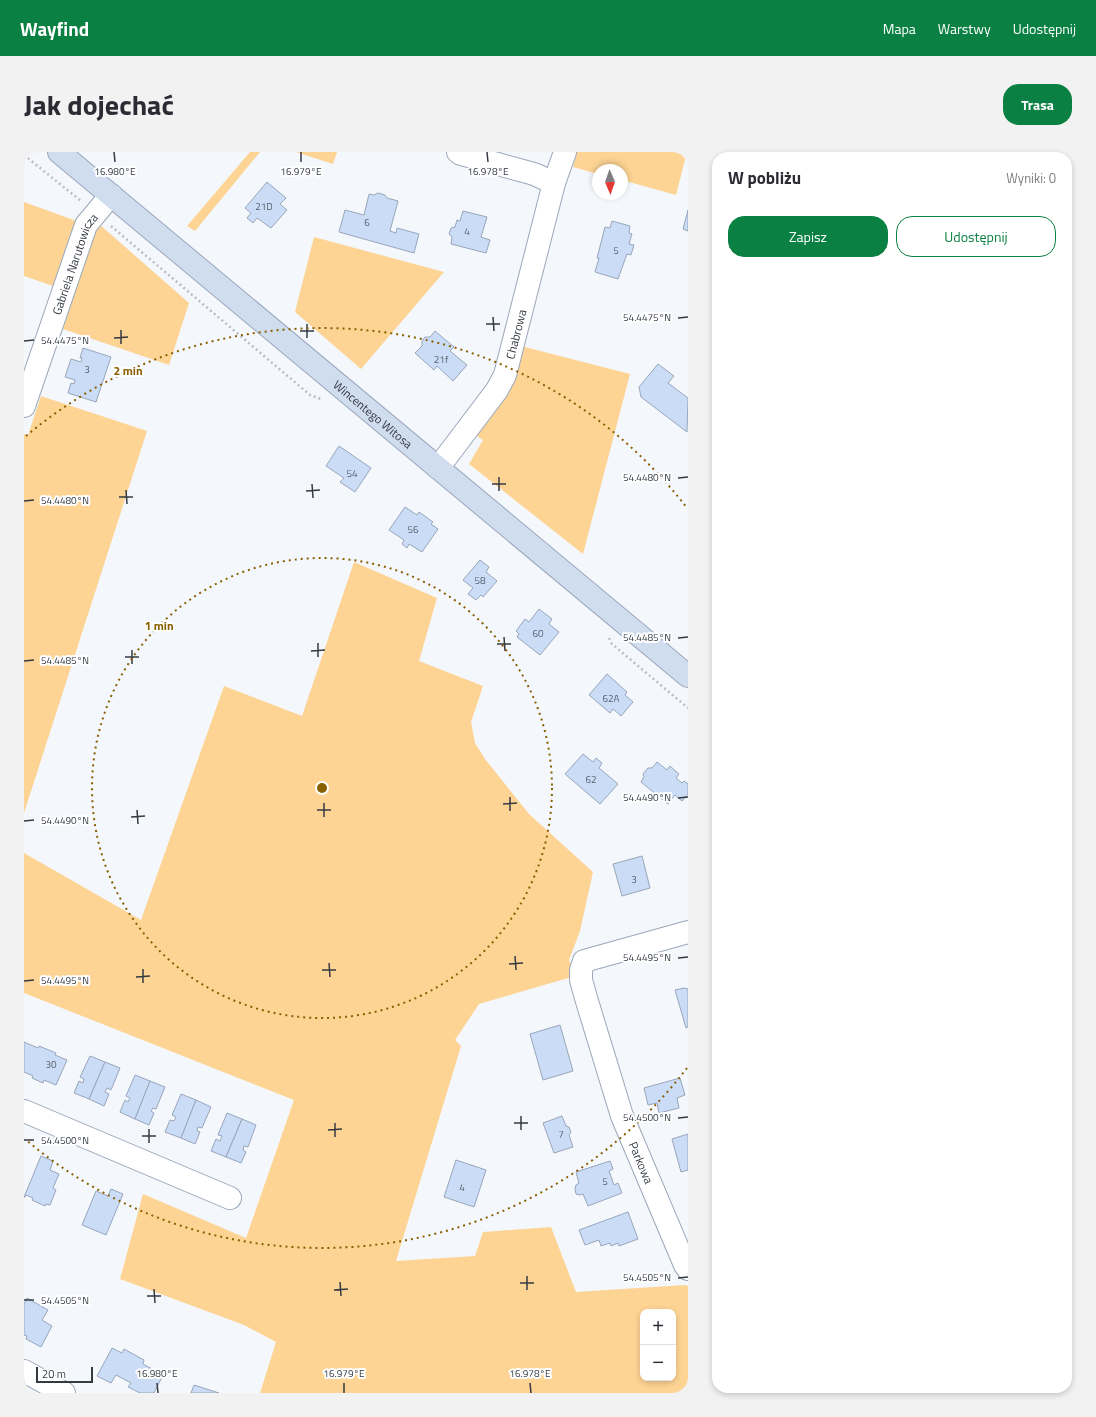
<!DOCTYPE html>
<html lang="pl">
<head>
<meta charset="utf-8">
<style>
  :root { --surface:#fff; --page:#f2f2f3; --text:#2b2b33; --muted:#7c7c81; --line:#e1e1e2; --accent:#0b8043 }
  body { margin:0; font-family:"Titillium Web",sans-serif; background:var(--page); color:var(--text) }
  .controls { position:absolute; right:12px; bottom:12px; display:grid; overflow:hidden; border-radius:8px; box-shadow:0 2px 6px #0003 }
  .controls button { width:36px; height:36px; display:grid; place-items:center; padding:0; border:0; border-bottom:1px solid var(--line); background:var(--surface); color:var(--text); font:20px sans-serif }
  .compass { position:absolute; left:568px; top:12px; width:36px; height:36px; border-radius:50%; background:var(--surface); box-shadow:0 2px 6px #0003; rotate:178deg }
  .scale { position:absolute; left:12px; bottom:10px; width:57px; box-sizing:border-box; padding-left:4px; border:2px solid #343a42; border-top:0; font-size:11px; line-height:14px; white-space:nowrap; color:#343a42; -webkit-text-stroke:3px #fff; paint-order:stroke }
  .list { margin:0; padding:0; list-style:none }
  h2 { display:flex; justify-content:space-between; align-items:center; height:52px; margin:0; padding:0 16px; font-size:17px }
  h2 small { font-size:13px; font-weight:400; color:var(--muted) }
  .actions { display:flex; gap:8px; padding:12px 16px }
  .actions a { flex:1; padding:9px 0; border:1px solid var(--accent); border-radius:16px; text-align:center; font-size:14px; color:var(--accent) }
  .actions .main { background:var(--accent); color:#fff }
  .map { position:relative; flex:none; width:664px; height:1241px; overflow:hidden; border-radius:16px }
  header { display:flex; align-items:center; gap:24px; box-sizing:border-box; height:56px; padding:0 20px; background:var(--accent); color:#fff }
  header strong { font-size:19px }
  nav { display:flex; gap:22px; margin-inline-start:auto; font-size:14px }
  .intro { display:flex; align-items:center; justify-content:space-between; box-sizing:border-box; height:96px; padding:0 24px }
  h1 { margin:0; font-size:28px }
  .button { padding:10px 18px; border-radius:16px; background:var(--accent); color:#fff; font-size:14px; font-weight:700 }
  main { display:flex; gap:24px; padding:0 24px }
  aside { flex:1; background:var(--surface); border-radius:16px; box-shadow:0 2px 6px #0003 }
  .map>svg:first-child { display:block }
</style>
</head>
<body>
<header>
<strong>Wayfind</strong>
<nav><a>Mapa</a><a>Warstwy</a><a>Udostępnij</a></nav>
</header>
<div class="intro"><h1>Jak dojechać</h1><a class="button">Trasa</a></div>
<main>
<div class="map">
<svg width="664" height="1241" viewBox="0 0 664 1241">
  <rect width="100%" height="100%" fill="#f4f7fc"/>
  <g fill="#fdd494" fill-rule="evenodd">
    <polygon points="226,0 236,0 171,79 163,74"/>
    <polygon points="272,0 313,0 309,12"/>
    <polygon points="553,0 663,0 652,43 598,28 598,18 574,18 574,22 549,15"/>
    <polygon points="0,50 55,70 48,77 29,134 0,124"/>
    <polygon points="75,72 165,151 145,213 39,177 69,80"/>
    <polygon points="290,85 420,120 337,217 271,160"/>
    <polygon points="497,194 606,222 559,402 445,312 459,288 450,282"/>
    <polygon points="17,244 123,279 0,661 0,282 4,283"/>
    <path d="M330,410L413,446L395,509L459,534L447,570L451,591L461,607L505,662L569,720L556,779L545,808L551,824L455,852L431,888L437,894L372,1109L451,1104L459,1080L527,1075L552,1140L661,1133L664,1134V1241H236L252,1190L220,1173L96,1127L119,1042L222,1086L270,948L0,841V701L117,768L200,534L278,564ZM619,1160H649V1226H619Z"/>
  </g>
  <g fill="#cadcf6" stroke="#99a6ba">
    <polygon points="243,30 262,46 256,52 263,58 247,76 233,66 229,71 223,66 227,61 221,56"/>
    <polygon points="354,41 361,43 363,46 374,49 366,79 372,81 373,76 395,82 390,101 315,80 321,58 340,63 345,42 350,43"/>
    <polygon points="664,58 664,79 659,77"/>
    <polygon points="439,59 463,65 457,85 466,88 462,101 427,92 428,85 425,82 427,76 431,75 433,68 436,69"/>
    <polygon points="588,69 606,74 605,81 608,82 605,92 610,93 607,103 603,102 594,127 571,120 575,106 573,106 581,75 586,76"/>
    <polygon points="411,179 430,195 426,199 443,213 429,229 413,214 410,218 391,201 398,194 398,189 401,185 406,185"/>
    <polygon points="59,196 87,205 72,250 44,241 47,231 50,232 51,228 41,225 47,207 57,210 58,206 56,206"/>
    <polygon points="634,212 650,224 644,231 664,246 663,280 617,245 615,235"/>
    <polygon points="315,294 347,316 331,340 316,330 320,326 302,314"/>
    <polygon points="381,355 393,363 395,360 409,370 407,372 414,377 398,400 385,392 383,396 378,392 380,388 365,378"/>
    <polygon points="456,408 465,415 462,420 473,429 459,445 457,443 452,448 444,442 449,436 439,428"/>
    <polygon points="515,457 528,467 525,472 535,480 516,503 493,485 495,482 492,479 501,467 505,470"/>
    <polygon points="583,522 603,540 601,543 609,550 597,564 589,557 586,561 565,543"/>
    <polygon points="559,602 569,610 572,606 578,611 575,616 594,632 576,652 541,622"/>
    <polygon points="633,610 643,618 646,614 655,622 652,626 658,631 660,629 664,632 664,642 658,649 651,643 644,652 617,630 620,625 619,622 624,616 628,616"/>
    <polygon points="618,704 626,736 598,744 589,712"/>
    <polygon points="660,836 664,837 664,875 662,876 651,838"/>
    <polygon points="536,873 549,919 519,928 506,882"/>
    <polygon points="0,890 14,896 15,894 32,901 31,903 43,908 32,933 20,928 19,931 8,926 9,924 0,920"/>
    <polygon points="66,904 81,910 65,947 50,941 55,929 59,931 60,927 56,925"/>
    <polygon points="81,910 96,916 87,938 83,936 81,940 85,942 80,954 65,947"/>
    <polygon points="111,923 126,929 111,967 96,960 101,948 104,950 106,946 102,944"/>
    <polygon points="656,926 661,943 653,946 655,956 635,961 633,951 624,953 620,936"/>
    <polygon points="126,929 141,935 132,957 129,956 127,959 130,961 125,973 111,967"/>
    <polygon points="157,942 172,948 157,986 141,980 146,968 150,969 152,965 148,963"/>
    <polygon points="172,948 187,955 178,976 174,975 173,979 176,980 171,992 157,986"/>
    <polygon points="203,961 218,967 202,1005 187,999 192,987 196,989 198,984 194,983"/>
    <polygon points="538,964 542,974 545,975 547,980 545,983 549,995 530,1001 519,971"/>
    <polygon points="218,967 232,973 224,995 220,994 219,998 222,1000 217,1011 202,1005"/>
    <polygon points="664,982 664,1018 657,1020 648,987"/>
    <polygon points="17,1004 29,1009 26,1018 35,1022 29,1036 32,1038 26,1053 22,1052 21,1054 8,1048 9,1046 2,1043 1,1045 0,1045"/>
    <polygon points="432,1008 462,1018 450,1055 420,1045"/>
    <polygon points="586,1009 589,1017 585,1019 590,1033 594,1031 598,1041 564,1054 559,1042 556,1043 552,1042 551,1037 552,1033 555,1031 552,1020"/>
    <polygon points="87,1037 99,1042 82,1083 58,1073 72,1039 84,1044"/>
    <polygon points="604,1060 614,1087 595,1094 594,1091 587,1094 586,1091 577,1094 575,1088 561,1093 555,1078"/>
    <polygon points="3,1146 24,1158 18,1168 28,1174 17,1195 2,1187 3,1184 0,1183 0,1152"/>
    <polygon points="88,1196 98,1201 100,1197 120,1208 119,1212 139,1223 130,1241 116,1241 104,1235 107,1231 92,1223 87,1231 73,1224"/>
    <polygon points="170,1233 195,1241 167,1241"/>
  </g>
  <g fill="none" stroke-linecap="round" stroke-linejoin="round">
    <g stroke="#9aa7bb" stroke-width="24">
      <g id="street">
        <polyline points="434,0 437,2 510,22 530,31"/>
        <path id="s1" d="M0,254L62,73L87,43"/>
        <path id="s2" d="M414,316L473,238L481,223L530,31L541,0"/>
        <path id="s3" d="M664,780L560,809L557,818V828L562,846L598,964L661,1113L664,1117"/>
        <polyline points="0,959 206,1046"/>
        <polyline points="0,1219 40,1241"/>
      </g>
    </g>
    <g stroke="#9aa7bb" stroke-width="24">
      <g id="secondary">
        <path id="s4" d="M35,0L664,524"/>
      </g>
    </g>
    <g stroke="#babec4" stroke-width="2.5" stroke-dasharray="2 3" stroke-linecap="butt">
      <polyline points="0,3 57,49"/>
      <polyline points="87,74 286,243 297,247"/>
      <polyline points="585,486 588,492 664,556"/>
    </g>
    <use href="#street" stroke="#fff" stroke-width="22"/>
    <use href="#secondary" stroke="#d0ddef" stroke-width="22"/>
  </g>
  <path fill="none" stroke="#343a42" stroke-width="1.5" d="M90,0L91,10M277,0V10M463,0L464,10M469,165L470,179M654,166L664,165M283,172V186M462,172H476M97,178V192M276,179H290M90,186L104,185M0,189L10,188M475,325V339M654,326L664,325M288,332L289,346M468,332H482M102,338L103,352M282,339L296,338M95,345H109M0,349L10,348M480,485L481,499M654,486L664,485M294,491V505M473,492H487M108,498V512M287,499L301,498M101,505H115M0,509L10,508M486,645V659M654,646L664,645M300,651V665M479,652L493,651M113,658L114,672M293,658H307M107,665L121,664M0,669L10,668M491,804L492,818M654,806L664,805M305,811L306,825M485,812L499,811M119,817V831M298,818H312M112,825L126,824M0,829L10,828M497,964V978M654,966L664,965M311,971V985M490,971H504M125,977V991M304,978L318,977M118,984H132M0,988H10M503,1124V1138M654,1126L664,1125M316,1130L317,1144M496,1131H510M130,1137L131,1151M310,1138L324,1137M123,1144H137M0,1148H10M133,1231L134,1241M320,1231V1241M506,1231L507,1241"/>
  <g fill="none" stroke="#8a5f00" stroke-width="2" stroke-dasharray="2 4">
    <circle cx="298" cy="636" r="230"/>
    <path d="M663 916A460 460 0 0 1 2 988M2 284A460 460 0 0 1 663 356"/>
  </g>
  <g text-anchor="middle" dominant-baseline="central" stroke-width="4" stroke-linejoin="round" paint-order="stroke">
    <g font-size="10" fill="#5a626f">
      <text x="240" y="54">21D</text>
      <text x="343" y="70">6</text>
      <text x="443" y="79">4</text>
      <text x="592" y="98">5</text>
      <text x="417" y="207">21f</text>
      <text x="63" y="217">3</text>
      <text x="328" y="321">54</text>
      <text x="389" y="377">56</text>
      <text x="456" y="428">58</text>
      <text x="514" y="481">60</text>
      <text x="587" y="546">62A</text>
      <text x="567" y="627">62</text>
      <text x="610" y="727">3</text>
      <text x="27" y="912">30</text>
      <text x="537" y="982">7</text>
      <text x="581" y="1029">5</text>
      <text x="438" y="1035">4</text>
    </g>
    <g font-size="12" fill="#343a42" stroke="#fff">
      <text stroke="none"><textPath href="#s1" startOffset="151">Gabriela Narutowicza</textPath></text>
      <text stroke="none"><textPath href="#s2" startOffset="157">Chabrowa</textPath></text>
      <text stroke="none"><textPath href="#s4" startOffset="409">Wincentego Witosa</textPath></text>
      <text stroke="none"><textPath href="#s3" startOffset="320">Parkowa</textPath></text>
    </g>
  </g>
  <g font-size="10" text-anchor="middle" fill="#343a42" stroke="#fff" stroke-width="4" stroke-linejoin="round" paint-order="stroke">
    <text x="91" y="23">16.980°E</text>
    <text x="277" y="23">16.979°E</text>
    <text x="464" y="23">16.978°E</text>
    <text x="623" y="169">54.4475°N</text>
    <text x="41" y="192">54.4475°N</text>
    <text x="623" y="329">54.4480°N</text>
    <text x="41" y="352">54.4480°N</text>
    <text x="623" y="489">54.4485°N</text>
    <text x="41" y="512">54.4485°N</text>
    <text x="623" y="649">54.4490°N</text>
    <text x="41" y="672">54.4490°N</text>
    <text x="623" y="809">54.4495°N</text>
    <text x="41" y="832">54.4495°N</text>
    <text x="623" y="969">54.4500°N</text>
    <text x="41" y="992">54.4500°N</text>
    <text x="623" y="1129">54.4505°N</text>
    <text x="41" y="1152">54.4505°N</text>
    <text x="133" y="1225">16.980°E</text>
    <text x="320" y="1225">16.979°E</text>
    <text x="506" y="1225">16.978°E</text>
  </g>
  <circle cx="298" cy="636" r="6" fill="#8a5f00" stroke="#fff" stroke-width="2"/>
  <g font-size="12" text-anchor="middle" font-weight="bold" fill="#8a5f00" stroke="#fff" stroke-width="4" stroke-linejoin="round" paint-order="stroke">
    <text x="104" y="223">2 min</text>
    <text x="135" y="478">1 min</text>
  </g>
</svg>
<div class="controls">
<button>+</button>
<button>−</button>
</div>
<svg class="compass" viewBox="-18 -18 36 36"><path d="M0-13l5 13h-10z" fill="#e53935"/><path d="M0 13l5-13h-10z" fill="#7c7c81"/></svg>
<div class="scale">20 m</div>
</div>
<aside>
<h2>W pobliżu<small>Wyniki: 0</small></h2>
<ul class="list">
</ul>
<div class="actions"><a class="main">Zapisz</a><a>Udostępnij</a></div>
</aside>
</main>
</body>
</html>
